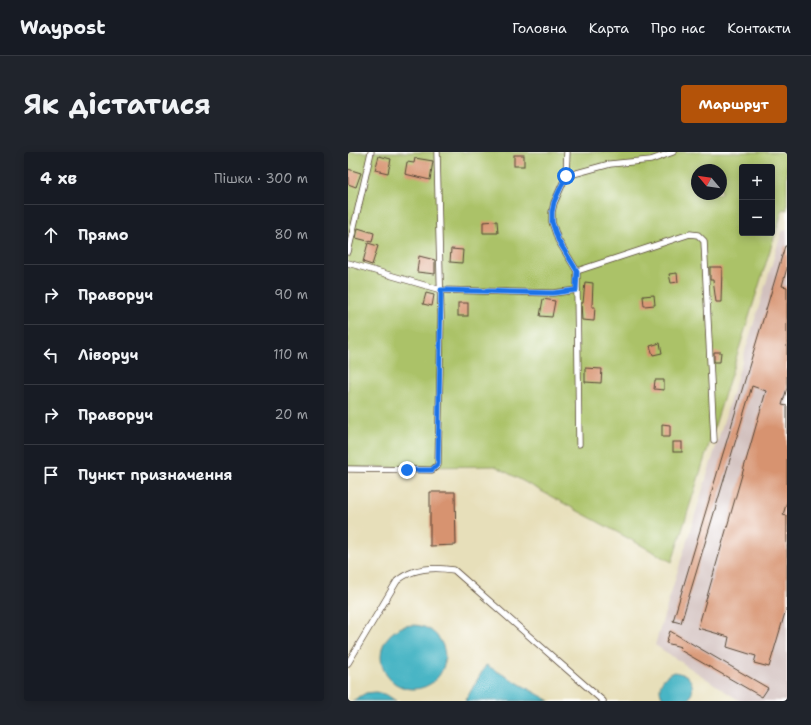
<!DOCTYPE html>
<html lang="uk">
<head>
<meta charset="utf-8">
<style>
  :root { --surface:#171b24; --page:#20242c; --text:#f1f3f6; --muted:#9ea1a6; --line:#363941; --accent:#b45309 }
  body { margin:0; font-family:"Shantell Sans",sans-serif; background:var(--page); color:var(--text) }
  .controls { position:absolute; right:12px; top:12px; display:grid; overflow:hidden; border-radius:4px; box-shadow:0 2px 10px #0003 }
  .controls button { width:36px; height:36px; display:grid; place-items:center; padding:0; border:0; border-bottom:1px solid var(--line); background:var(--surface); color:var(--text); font:20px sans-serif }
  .compass { position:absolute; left:343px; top:12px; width:36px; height:36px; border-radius:50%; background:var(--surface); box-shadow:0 2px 10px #0003; rotate:299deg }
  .stop { position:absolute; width:12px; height:12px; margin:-9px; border:3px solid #1a73e8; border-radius:50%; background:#fff }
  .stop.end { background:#1a73e8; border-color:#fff; box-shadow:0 1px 4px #0008 }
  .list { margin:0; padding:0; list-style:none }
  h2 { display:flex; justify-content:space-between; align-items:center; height:52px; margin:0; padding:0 16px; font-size:17px }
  h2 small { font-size:13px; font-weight:400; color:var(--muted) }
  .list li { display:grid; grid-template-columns:26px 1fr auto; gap:12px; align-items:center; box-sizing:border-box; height:60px; padding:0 16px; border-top:1px solid var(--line) }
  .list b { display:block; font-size:15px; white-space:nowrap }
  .list em { font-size:13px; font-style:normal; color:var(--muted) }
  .icon { flex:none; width:22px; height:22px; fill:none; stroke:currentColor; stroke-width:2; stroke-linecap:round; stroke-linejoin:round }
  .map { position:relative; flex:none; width:439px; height:549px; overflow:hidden; border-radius:4px }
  header { display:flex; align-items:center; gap:24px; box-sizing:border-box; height:56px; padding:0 20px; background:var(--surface); border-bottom:1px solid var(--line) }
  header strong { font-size:19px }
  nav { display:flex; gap:22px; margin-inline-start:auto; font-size:14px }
  .intro { display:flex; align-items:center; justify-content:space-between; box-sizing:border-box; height:96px; padding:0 24px }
  h1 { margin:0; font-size:28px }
  .button { padding:10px 18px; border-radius:4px; background:var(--accent); color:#fff; font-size:14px; font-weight:700 }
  main { display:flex; gap:24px; padding:0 24px }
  aside { flex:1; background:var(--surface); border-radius:4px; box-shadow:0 2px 10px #0003 }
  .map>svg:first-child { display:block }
</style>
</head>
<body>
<header>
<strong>Waypost</strong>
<nav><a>Головна</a><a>Карта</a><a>Про нас</a><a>Контакти</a></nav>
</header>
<div class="intro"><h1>Як дістатися</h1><a class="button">Маршрут</a></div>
<main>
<aside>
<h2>4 хв<small>Пішки · 300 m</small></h2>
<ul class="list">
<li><svg class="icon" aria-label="ahead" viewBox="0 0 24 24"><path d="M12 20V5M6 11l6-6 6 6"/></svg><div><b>Прямо</b></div><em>80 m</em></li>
<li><svg class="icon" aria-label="right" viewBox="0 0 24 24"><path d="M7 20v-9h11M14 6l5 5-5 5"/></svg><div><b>Праворуч</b></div><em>90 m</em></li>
<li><svg class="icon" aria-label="left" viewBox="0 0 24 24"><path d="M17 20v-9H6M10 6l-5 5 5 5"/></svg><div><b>Ліворуч</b></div><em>110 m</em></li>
<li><svg class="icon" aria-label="right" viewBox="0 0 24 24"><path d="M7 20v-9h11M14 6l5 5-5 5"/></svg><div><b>Праворуч</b></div><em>20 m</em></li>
<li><svg class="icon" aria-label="arrive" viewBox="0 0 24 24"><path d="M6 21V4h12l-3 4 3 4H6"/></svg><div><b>Пункт призначення</b></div></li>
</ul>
</aside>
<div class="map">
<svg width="439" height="549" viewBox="0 0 439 549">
  <rect width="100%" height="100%" fill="#fff"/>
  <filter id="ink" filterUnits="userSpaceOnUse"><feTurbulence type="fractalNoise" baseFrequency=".025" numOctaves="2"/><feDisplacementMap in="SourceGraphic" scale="8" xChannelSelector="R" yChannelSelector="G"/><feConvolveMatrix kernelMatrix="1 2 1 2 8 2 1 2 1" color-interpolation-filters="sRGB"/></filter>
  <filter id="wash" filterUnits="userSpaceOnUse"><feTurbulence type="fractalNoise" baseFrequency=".012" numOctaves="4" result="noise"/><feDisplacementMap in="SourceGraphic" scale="16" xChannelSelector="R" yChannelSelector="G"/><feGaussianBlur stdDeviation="0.9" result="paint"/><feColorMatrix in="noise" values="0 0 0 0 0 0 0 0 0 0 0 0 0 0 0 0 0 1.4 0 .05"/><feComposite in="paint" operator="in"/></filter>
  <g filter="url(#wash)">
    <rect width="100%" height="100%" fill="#e7dfba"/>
    <polygon fill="#d1c0bd" points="439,78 439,549 392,549 307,493 434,79"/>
    <path fill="#abc267" stroke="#737642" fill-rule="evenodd" d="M0,0H439V58L435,57L324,410L147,314L0,316ZM394,15H424V81H394ZM349,18H373V42H349Z"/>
    <g fill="#48b5c5" stroke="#427072">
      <circle cx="65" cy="505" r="32"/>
      <polygon points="138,513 202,549 117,549"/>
      <path d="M327,520L338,523C346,531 347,540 339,549H317C307,537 313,524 327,520Z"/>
      <polygon points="28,540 39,543 48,549 4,549 18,541"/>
    </g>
    <g id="blocks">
      <g fill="#d7936f">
        <rect x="166" y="3" width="10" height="11"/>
        <polygon points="31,4 43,7 40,21 27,18"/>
        <polygon points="67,6 85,9 82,28 57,22 59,10 66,11"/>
        <polygon points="0,17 13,21 8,35 0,32"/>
        <polygon points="149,69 150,81 135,81 135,70"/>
        <polygon points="10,76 26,81 24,90 8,86"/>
        <polygon points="20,91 30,94 24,113 15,110"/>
        <polygon points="437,94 439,94 439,116 434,134 439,135 439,236 434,253 439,254 439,349 435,363 439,364 439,454 421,515 406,511 408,504 379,495 381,485 350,476 418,239 404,234 333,471 325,469"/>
        <polygon points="103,97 115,98 114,111 102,110"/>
        <polygon points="71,104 87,108 87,122 69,120"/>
        <polygon points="362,115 374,115 373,150 368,150 365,128 362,128"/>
        <polygon points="329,121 330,130 323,131 321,122"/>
        <polygon points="237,130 245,131 244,155 247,155 246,169 234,168 233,151 235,151"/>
        <polygon points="78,141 86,143 84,154 75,152"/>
        <polygon points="306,143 307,153 296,154 295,144"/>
        <polygon points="195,147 207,149 204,165 192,164"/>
        <rect x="110" y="151" width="10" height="13"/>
        <polygon points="312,191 314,201 305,203 302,194"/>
        <polygon points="366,200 373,200 372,210 366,210"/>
        <polygon points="237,216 254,217 253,231 237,230"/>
        <polygon points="307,228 316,228 316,238 306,237"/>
        <polygon points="314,272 322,273 322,285 314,285"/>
        <rect x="325" y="290" width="9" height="10"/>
        <polygon points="82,340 107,340 108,393 82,394"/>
        <polygon points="322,479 420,536 414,545 332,498 333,495 318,491"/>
      </g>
    </g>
  </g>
  <g filter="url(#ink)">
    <use href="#blocks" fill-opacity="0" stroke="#554535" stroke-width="1"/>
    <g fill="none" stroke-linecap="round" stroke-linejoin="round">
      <g stroke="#554535" stroke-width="7">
        <g id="service">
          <polyline points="218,24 262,12 303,8 325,0"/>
          <polyline points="0,100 23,0"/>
          <polyline points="0,111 93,138 205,141 229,138 229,119 210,88 204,70 204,60 206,51 218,24 219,0"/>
          <polyline points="229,119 342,82 350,83 356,89 366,288"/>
          <polyline points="229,138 231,292"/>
          <polyline points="0,317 84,318 90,313 93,164 89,0"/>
          <path d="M0,511L49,429C64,416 87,415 106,418L255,549"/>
        </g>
      </g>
      <use href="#service" stroke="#fff" stroke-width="5.5"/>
    </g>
  </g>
  <g fill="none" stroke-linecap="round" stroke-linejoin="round" filter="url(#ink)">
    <polyline stroke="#1a73e8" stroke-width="5" points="59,318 84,318 90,312 93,138 205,141 228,138 229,119 210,88 204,70 204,60 206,50 218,24"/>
  </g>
</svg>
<div class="controls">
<button>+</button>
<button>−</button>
</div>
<svg class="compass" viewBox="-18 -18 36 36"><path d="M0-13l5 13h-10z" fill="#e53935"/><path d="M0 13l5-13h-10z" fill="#9ea1a6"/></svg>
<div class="stop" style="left:218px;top:24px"></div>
<div class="stop end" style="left:59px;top:318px"></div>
</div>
</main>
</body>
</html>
